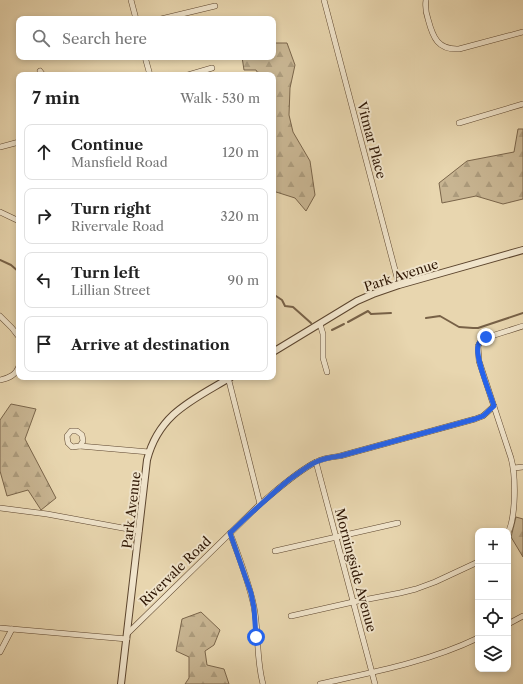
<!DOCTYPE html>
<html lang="en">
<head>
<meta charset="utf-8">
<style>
  :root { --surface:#fff; --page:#f2f2f2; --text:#222; --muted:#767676; --line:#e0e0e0 }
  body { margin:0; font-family:"Libre Caslon Text",serif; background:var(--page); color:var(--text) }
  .controls { position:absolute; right:12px; bottom:12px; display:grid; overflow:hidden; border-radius:8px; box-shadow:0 2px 6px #0003 }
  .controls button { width:36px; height:36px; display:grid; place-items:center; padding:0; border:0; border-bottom:1px solid var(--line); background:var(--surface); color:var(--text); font:20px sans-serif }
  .stop { position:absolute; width:12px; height:12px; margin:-9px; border:3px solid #2563eb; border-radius:50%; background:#fff }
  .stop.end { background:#2563eb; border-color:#fff; box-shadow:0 1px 4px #0008 }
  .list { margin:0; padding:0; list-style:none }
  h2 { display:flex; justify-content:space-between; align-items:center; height:52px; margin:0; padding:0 16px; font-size:17px }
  h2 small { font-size:13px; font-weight:400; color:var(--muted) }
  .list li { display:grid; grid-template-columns:26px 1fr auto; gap:12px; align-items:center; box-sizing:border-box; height:56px; margin:0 8px 8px; padding:0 8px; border:1px solid var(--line); border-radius:8px }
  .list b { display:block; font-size:15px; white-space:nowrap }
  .list p { margin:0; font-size:13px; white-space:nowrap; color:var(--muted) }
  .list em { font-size:13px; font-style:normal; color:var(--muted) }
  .icon { flex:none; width:22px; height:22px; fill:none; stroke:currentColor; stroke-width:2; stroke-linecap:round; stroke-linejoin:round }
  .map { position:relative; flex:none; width:523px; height:684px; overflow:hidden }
  .search { position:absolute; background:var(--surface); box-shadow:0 2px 6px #0003; left:16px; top:16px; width:260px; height:44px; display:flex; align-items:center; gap:10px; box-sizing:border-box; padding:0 14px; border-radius:8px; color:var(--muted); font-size:15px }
  .panel { position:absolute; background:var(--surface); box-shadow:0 2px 6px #0003; left:16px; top:72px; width:260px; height:308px; border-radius:8px }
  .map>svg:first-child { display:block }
</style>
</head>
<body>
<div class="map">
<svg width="523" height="684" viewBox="0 0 523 684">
  <defs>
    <pattern id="forest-firs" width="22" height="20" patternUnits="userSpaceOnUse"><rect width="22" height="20" fill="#c8b592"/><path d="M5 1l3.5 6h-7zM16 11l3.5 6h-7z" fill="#ac9b7c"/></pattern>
  </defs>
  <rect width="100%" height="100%" fill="#e8d6af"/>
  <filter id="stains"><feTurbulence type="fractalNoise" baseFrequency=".005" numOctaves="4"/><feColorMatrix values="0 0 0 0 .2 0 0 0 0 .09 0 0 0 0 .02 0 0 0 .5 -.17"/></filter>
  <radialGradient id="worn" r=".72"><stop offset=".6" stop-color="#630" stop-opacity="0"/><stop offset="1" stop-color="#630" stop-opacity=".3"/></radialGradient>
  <g fill="url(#forest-firs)" stroke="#7a654a">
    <polygon points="273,43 287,43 295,65 290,88 289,115 293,132 310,161 315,195 306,211 295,198 273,191 273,75 259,75 256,70 244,70 242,57 273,57"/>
    <polygon points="518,129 523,129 523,199 503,204 476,196 442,203 439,183 467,161 514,152"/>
    <polygon points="11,404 36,409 25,439 56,498 41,510 28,490 7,496 0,471 0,420"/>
    <polygon points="516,517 523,519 523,557 511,537"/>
    <polygon points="201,612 220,630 214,645 205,651 207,665 224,669 229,684 185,684 189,678 189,657 176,651 182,619"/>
  </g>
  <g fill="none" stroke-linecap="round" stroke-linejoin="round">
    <g stroke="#776147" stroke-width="2">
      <polyline points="0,260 11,265 19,272"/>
      <polyline points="273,294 282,300 285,306 293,307 311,323"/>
      <polyline points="426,318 440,316 459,327 473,328 478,328 523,313"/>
      <polyline points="348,322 368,311 371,314 391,313"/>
      <polyline points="332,330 344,324"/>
    </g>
    <g stroke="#5c452e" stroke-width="6">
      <g id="minor">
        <polyline points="131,0 136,19"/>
        <polyline points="324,0 399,285"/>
        <path d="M426,0C425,7 426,13 428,19C433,38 438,50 459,49L523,32"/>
        <polyline points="161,19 215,6"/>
        <polyline points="145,57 150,75"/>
        <polyline points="40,71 43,75"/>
        <polyline points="188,75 212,68"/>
        <polyline points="459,123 523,104"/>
        <polyline points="0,147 19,142"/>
        <polyline points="0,212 19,221"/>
        <polyline points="0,316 12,328 19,337"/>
        <polyline points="320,324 323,334 323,358 327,372"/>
        <polyline points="228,377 260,504"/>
        <path d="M0,380C9,378 16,375 19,366"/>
        <polygon points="71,431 77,431 82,435 83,441 80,446 72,447 68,443 67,436"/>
        <polyline points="80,446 149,452"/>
        <polyline points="316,462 375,684"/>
        <polyline points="514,468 523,467"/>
        <polyline points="0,508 47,514 139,531"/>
        <path d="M230,533C239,557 249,582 254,607C259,632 256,659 263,684"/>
        <path d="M508,533C516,516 516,476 511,458L479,361L478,346L482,339L523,326"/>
        <polyline points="275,551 398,523"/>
        <polyline points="291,616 353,602 400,593 416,589 435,582 478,562"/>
        <polyline points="508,624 523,616"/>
        <polyline points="0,628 127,639"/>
        <path d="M127,634L260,504C277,490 296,472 316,462C323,458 332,457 340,456L475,419L483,416L494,406"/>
        <polyline points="0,652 12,629"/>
        <path d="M320,684C374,672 428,662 478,638"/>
      </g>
    </g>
    <g stroke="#5c452e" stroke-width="8">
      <g id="tertiary">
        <polyline points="273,352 357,301 373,294 399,285 523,250"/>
        <path d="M121,684L147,460C159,413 193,400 231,377"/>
      </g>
    </g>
    <use href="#minor" stroke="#f0e4cb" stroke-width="5"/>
    <use href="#tertiary" stroke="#f0e4cb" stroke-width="6"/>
  </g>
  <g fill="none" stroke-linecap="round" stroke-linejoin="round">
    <path stroke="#2563eb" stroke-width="5" d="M256,637L254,608L251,593L230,533C250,514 269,496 290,479C299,473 307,466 316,462C324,458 332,457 340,456L475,419L483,416L494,406C490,393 475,358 478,346C479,341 482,339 486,337"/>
  </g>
  <g text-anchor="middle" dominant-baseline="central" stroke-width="4" stroke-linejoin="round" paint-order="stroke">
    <g font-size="13" fill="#2d1503" stroke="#f0e4cb">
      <text transform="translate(372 140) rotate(75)">Vitmar Place</text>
      <text transform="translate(401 275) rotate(-18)">Park Avenue</text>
      <text transform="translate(131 510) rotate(-83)">Park Avenue</text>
      <text transform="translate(356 570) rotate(75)">Morningside Avenue</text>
      <text transform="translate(175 571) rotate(-44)">Rivervale Road</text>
    </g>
  </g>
  <rect width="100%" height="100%" filter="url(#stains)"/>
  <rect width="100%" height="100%" fill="url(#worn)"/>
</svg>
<div class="controls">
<button>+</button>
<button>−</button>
<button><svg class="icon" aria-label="locate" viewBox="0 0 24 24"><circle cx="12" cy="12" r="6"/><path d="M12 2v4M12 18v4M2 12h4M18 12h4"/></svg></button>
<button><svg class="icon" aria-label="layers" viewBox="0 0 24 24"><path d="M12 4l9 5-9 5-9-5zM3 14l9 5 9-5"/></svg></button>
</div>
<div class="stop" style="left:256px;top:637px"></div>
<div class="stop end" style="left:486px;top:337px"></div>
<div class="search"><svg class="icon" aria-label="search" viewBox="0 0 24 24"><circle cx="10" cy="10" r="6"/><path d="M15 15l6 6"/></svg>Search here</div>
<section class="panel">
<h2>7 min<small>Walk · 530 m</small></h2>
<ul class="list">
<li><svg class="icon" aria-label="ahead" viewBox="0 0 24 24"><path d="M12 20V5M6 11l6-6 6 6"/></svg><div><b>Continue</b><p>Mansfield Road</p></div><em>120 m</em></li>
<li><svg class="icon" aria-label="right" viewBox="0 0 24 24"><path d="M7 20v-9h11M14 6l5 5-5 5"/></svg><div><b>Turn right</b><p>Rivervale Road</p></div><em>320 m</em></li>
<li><svg class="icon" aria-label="left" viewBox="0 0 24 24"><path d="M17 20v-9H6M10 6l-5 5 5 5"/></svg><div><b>Turn left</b><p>Lillian Street</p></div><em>90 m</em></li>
<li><svg class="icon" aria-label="arrive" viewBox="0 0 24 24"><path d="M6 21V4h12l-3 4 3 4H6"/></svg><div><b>Arrive at destination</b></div></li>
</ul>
</section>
</div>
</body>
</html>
